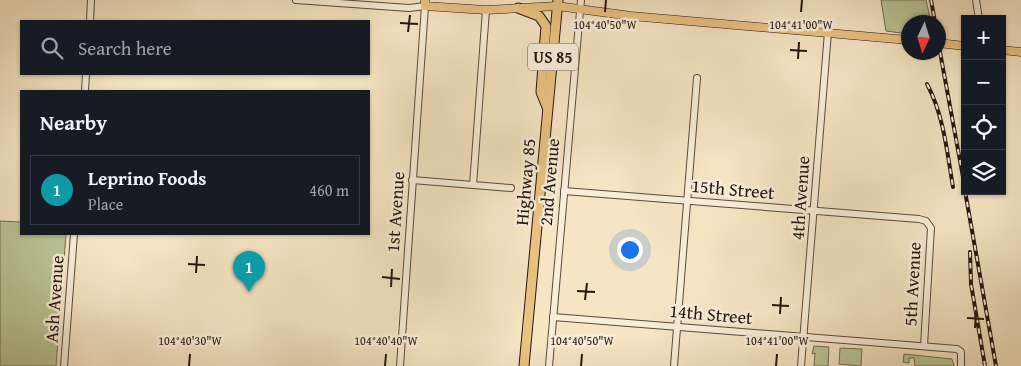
<!DOCTYPE html>
<html lang="en">
<head>
<meta charset="utf-8">
<style>
  :root { --surface:#171b24; --page:#20242c; --text:#f1f3f6; --muted:#9ea1a6; --line:#363941; --accent:#1a73e8 }
  body { margin:0; font-family:"Gentium Book Plus",serif; background:var(--page); color:var(--text) }
  .controls { position:absolute; right:15px; top:15px; display:grid; overflow:hidden; border-radius:0px; box-shadow:0 1px 4px #0004 }
  .controls button { width:45px; height:45px; display:grid; place-items:center; padding:0; border:0; border-bottom:1px solid var(--line); background:var(--surface); color:var(--text); font:25px sans-serif }
  .compass { position:absolute; left:901px; top:15px; width:45px; height:45px; border-radius:50%; background:var(--surface); box-shadow:0 1px 4px #0004; rotate:184deg }
  .you { position:absolute; left:629px; top:249px; width:18px; height:18px; margin:-12px; border:4px solid #fff; border-radius:50%; background:#1a73e8; box-shadow:0 0 0 8px #1a73e833 }
  .badge { display:grid; place-items:center; width:32px; height:32px; border-radius:50%; background:var(--accent); color:#fff; font-size:16px; font-weight:700 }
  .pin { position:absolute; translate:-50% -41px; filter:drop-shadow(0 1px 2px #0008) }
  .pin::after { content:''; position:absolute; top:26px; width:18px; height:15px; background:inherit; clip-path:polygon(0 0,100% 0,50% 100%) }
  .list { margin:0; padding:0; list-style:none }
  h2 { display:flex; justify-content:space-between; align-items:center; height:65px; margin:0; padding:0 20px; font-size:21px }
  h2 small { font-size:16px; font-weight:400; color:var(--muted) }
  .list li { display:grid; grid-template-columns:32px 1fr auto; gap:15px; align-items:center; box-sizing:border-box; height:70px; margin:0 10px 10px; padding:0 10px; border:1px solid var(--line); border-radius:0px }
  .list b { display:block; font-size:19px; white-space:nowrap }
  .list p { margin:0; font-size:16px; white-space:nowrap; color:var(--muted) }
  .list em { font-size:16px; font-style:normal; color:var(--muted) }
  .icon { flex:none; width:28px; height:28px; fill:none; stroke:currentColor; stroke-width:2; stroke-linecap:round; stroke-linejoin:round }
  .map { position:relative; flex:none; width:1021px; height:366px; overflow:hidden }
  .search { position:absolute; background:var(--surface); box-shadow:0 1px 4px #0004; left:20px; top:20px; width:350px; height:55px; display:flex; align-items:center; gap:12px; box-sizing:border-box; padding:0 18px; border-radius:0px; color:var(--muted); font-size:19px }
  .panel { position:absolute; background:var(--surface); box-shadow:0 1px 4px #0004; left:20px; top:90px; width:350px; height:145px; border-radius:0px }
  .map>svg:first-child { display:block }
</style>
</head>
<body>
<div class="map">
<svg width="1021" height="366" viewBox="0 0 1021 366">
  <rect width="100%" height="100%" fill="#f5e5c4"/>
  <filter id="stains"><feTurbulence type="fractalNoise" baseFrequency=".004" numOctaves="4"/><feColorMatrix values="0 0 0 0 .2 0 0 0 0 .09 0 0 0 0 .02 0 0 0 .5 -.17"/></filter>
  <radialGradient id="worn" r=".72"><stop offset=".6" stop-color="#630" stop-opacity="0"/><stop offset="1" stop-color="#630" stop-opacity=".3"/></radialGradient>
  <g fill="#bac596" stroke="#706d52">
    <polygon points="881,0 926,0 931,22 908,22 908,34 886,31"/>
    <polygon points="0,221 21,222 21,234 66,234 56,366 0,366"/>
    <polygon points="814,346 829,347 828,366 814,366 815,353 812,354"/>
    <polygon points="840,348 862,349 861,366 839,364"/>
    <polygon points="904,354 952,359 954,366 915,366 914,358 909,358 909,363 903,362"/>
  </g>
  <g fill="none" stroke-linecap="round" stroke-linejoin="round">
    <g stroke="#59493c" stroke-width="8">
      <g id="minor">
        <polyline points="296,0 409,8 425,6 400,366"/>
        <polyline points="976,0 979,19"/>
        <polyline points="90,21 91,0"/>
        <polyline points="85,91 86,74"/>
        <polyline points="412,180 511,188"/>
        <polyline points="473,185 486,10"/>
        <polyline points="564,191 919,219 926,221 931,228 924,346"/>
        <polyline points="553,317 957,349 961,352 961,366"/>
        <polyline points="64,366 74,234"/>
        <polyline points="549,366 581,0"/>
        <polyline points="674,366 697,78"/>
        <polyline points="801,366 828,32"/>
      </g>
    </g>
    <g stroke="#25150e" stroke-width="9">
      <g id="major">
        <polyline points="425,0 425,6 486,10 557,6 631,16 908,40"/>
        <polyline points="938,43 965,46"/>
        <polyline points="1002,50 1021,52"/>
      </g>
    </g>
    <g stroke="#25150e" stroke-width="11">
      <g id="highway">
        <polyline points="518,8 539,16 546,26 541,92 547,107"/>
        <polyline points="524,366 558,0"/>
      </g>
    </g>
    <use href="#minor" stroke="#f8eed9" stroke-width="6"/>
    <use href="#major" stroke="#eac282" stroke-width="8"/>
    <use href="#highway" stroke="#eac282" stroke-width="9"/>
    <g stroke="#25150e" stroke-width="4">
      <g id="rail">
        <polyline points="931,0 935,22"/>
        <polyline points="938,41 965,188"/>
        <path d="M927,84C944,116 947,152 953,187"/>
        <polyline points="965,191 996,366"/>
        <polyline points="970,252 971,284 985,366"/>
      </g>
    </g>
    <use href="#rail" stroke="#f8eed9" stroke-width="2" stroke-dasharray="5.5" stroke-linecap="butt"/>
  </g>
  <path fill="none" stroke="#25150e" stroke-width="2" d="M605,12L606,0M801,12L802,0M400,23L418,24M408,32L410,15M790,50L807,51M798,59L799,42M188,264L205,265M196,273L197,256M382,277L400,279M391,287L392,269M577,291L595,292M585,300L587,283M772,305L789,306M780,314L781,297M967,318L984,319M975,328L976,310M189,366L190,354M385,366L386,354M581,366L582,354M776,366L777,354"/>
  <g text-anchor="middle" dominant-baseline="central" stroke-width="5" stroke-linejoin="round" paint-order="stroke">
    <rect fill="#f8eed9" stroke="#64564b" stroke-width="1" x="528" y="43.5" width="50" height="27" rx="4"/>
    <g font-size="16" font-weight="bold" fill="#25150e">
      <text x="553" y="57">US 85</text>
    </g>
    <g font-size="18" fill="#25150e" stroke="#f8eed9">
      <text transform="translate(525 182) rotate(-85)">Highway 85</text>
      <text transform="translate(549 182) rotate(-85)">2nd Avenue</text>
      <text transform="translate(733 189) rotate(5)">15th Street</text>
      <text transform="translate(800 198) rotate(-86)">4th Avenue</text>
      <text transform="translate(395 212) rotate(-86)">1st Avenue</text>
      <text transform="translate(912 284) rotate(-87)">5th Avenue</text>
      <text transform="translate(54 299) rotate(-86)">Ash Avenue</text>
      <text transform="translate(711 314) rotate(5)">14th Street</text>
    </g>
  </g>
  <g font-size="12" text-anchor="middle" fill="#25150e" stroke="#f8eed9" stroke-width="5" stroke-linejoin="round" paint-order="stroke">
    <text x="605" y="29">104°40'50"W</text>
    <text x="801" y="29">104°41'00"W</text>
    <text x="190" y="345">104°40'30"W</text>
    <text x="386" y="345">104°40'40"W</text>
    <text x="582" y="345">104°40'50"W</text>
    <text x="777" y="345">104°41'00"W</text>
  </g>
  <rect width="100%" height="100%" filter="url(#stains)"/>
  <rect width="100%" height="100%" fill="url(#worn)"/>
</svg>
<div class="controls">
<button>+</button>
<button>−</button>
<button><svg class="icon" aria-label="locate" viewBox="0 0 24 24"><circle cx="12" cy="12" r="6"/><path d="M12 2v4M12 18v4M2 12h4M18 12h4"/></svg></button>
<button><svg class="icon" aria-label="layers" viewBox="0 0 24 24"><path d="M12 4l9 5-9 5-9-5zM3 14l9 5 9-5"/></svg></button>
</div>
<svg class="compass" viewBox="-18 -18 36 36"><path d="M0-13l5 13h-10z" fill="#e53935"/><path d="M0 13l5-13h-10z" fill="#9ea1a6"/></svg>
<div class="you"></div>
<div class="pin badge" style="left:249px;top:292px;background:#0f9aa8">1</div>
<div class="search"><svg class="icon" aria-label="search" viewBox="0 0 24 24"><circle cx="10" cy="10" r="6"/><path d="M15 15l6 6"/></svg>Search here</div>
<section class="panel">
<h2>Nearby<small></small></h2>
<ul class="list">
<li><span class="badge" style="background:#0f9aa8">1</span><div><b>Leprino Foods</b><p>Place</p></div><em>460 m</em></li>
</ul>
</section>
</div>
</body>
</html>
